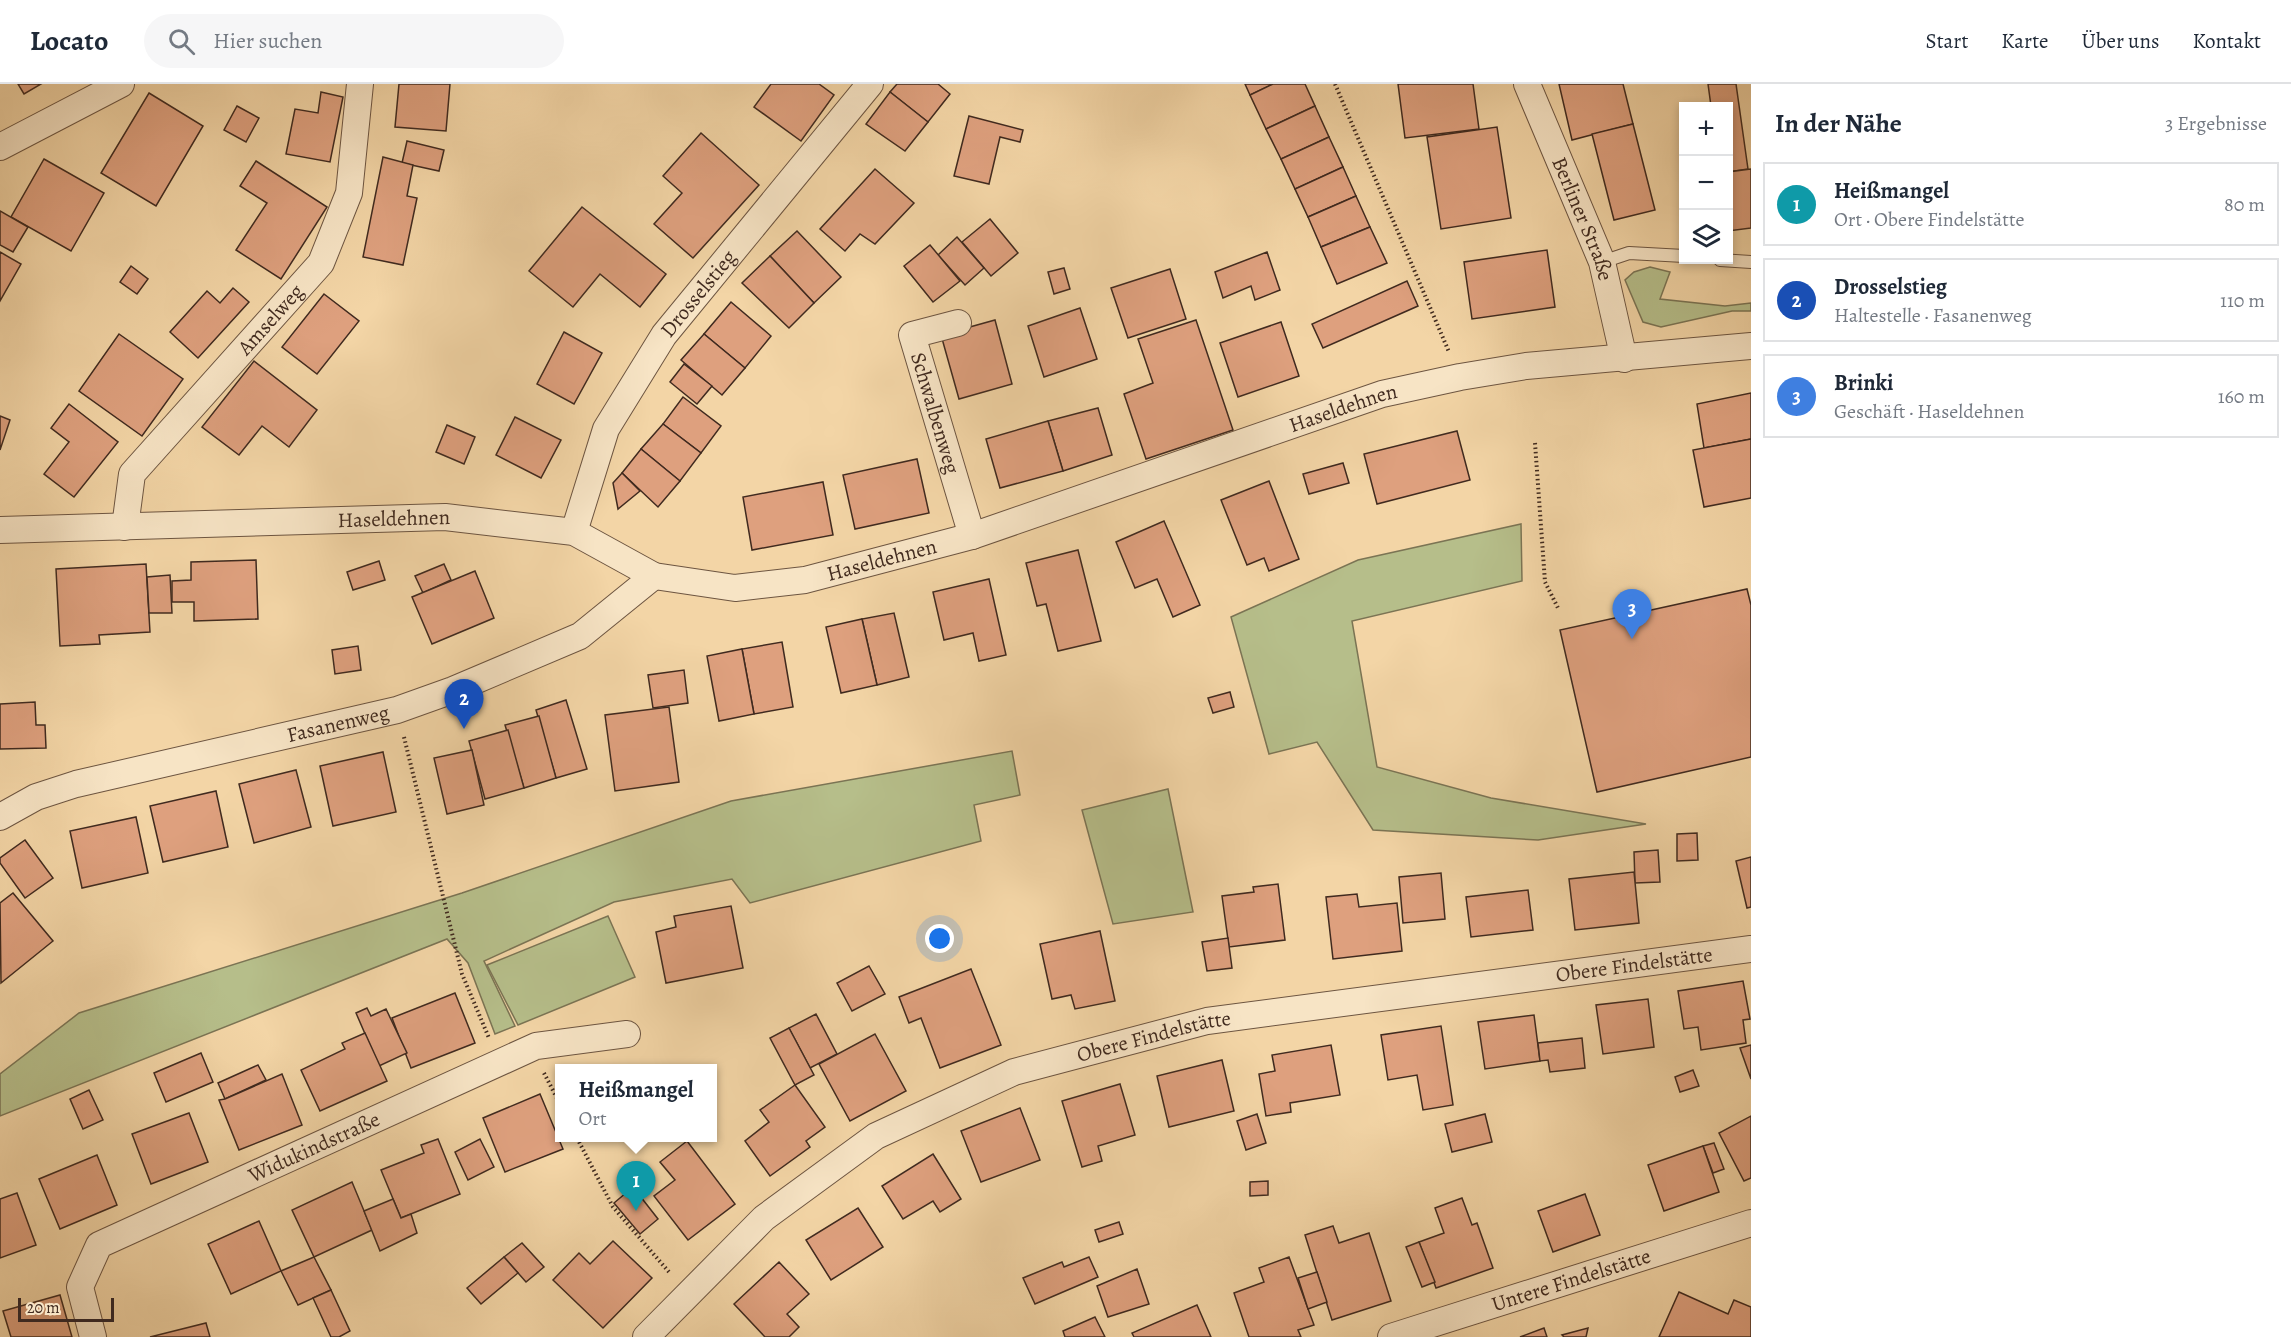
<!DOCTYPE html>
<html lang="de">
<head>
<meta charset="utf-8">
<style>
  :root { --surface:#fff; --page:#f6f6f7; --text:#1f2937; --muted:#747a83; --line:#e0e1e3; --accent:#0f766e }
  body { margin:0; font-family:Alegreya,serif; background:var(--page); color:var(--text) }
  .controls { position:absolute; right:18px; top:18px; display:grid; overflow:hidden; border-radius:0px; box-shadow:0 3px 9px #0003 }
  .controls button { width:54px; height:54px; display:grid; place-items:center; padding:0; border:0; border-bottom:2px solid var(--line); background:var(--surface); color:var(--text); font:30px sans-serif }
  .scale { position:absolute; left:18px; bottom:15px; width:96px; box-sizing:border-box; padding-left:6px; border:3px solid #402a1f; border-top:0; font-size:16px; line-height:21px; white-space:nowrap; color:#402a1f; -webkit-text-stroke:4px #f7e4c5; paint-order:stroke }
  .you { position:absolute; left:940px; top:855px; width:21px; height:21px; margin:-15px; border:4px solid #fff; border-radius:50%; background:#1a73e8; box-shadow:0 0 0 9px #1a73e833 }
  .badge { display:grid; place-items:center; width:39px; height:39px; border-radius:50%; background:var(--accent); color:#fff; font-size:20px; font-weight:700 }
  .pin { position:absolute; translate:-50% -50px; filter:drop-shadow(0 2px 3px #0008) }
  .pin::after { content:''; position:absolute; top:32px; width:21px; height:18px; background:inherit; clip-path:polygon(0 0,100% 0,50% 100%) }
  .popup { position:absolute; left:555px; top:980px; width:162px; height:78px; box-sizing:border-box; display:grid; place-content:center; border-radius:0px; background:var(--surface); filter:drop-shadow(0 2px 4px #0005); font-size:20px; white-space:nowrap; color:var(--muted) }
  .popup b { font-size:22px; color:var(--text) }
  .popup::after { content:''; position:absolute; left:50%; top:100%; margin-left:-12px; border:12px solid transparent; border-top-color:var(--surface) }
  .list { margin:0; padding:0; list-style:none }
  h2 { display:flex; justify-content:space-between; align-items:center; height:78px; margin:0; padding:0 24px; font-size:26px }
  h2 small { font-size:20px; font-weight:400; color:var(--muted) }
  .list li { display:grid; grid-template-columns:39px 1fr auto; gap:18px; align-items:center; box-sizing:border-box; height:84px; margin:0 12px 12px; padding:0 12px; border:2px solid var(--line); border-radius:0px }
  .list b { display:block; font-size:22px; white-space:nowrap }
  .list p { margin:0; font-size:20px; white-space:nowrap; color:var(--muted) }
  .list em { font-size:20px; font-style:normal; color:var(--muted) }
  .icon { flex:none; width:33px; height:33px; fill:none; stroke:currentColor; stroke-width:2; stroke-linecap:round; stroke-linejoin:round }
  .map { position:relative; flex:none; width:1751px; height:1253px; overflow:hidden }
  header { display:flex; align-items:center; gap:36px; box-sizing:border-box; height:84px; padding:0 30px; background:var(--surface); border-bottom:2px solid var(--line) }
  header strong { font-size:28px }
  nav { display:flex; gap:33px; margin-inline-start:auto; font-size:21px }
  .search { width:420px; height:54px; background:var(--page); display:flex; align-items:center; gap:15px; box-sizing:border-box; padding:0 21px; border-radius:33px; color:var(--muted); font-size:22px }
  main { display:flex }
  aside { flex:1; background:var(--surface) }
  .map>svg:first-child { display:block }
</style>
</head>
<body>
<header>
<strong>Locato</strong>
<div class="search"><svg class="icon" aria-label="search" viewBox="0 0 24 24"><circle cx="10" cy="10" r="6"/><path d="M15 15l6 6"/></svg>Hier suchen</div>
<nav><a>Start</a><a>Karte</a><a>Über uns</a><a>Kontakt</a></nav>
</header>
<main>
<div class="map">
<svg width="1751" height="1253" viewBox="0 0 1751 1253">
  <rect width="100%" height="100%" fill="#f3d5a6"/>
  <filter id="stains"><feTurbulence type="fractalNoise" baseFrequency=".00333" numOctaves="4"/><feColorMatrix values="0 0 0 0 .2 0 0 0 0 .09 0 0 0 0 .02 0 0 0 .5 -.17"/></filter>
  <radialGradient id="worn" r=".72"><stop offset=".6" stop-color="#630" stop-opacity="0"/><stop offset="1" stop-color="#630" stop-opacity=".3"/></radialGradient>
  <g fill="#b6be8a" stroke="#7b7454" stroke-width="1.5">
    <polygon points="1650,183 1670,188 1660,215 1725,222 1751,219 1751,227 1732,227 1661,243 1643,238 1625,196 1634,188"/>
    <polygon points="1521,440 1522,497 1352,537 1377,683 1491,714 1646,740 1538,756 1373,746 1317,658 1269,670 1231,533 1358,476"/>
    <polygon points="1012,667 1020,711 974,721 981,757 750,819 732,795 614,818 484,877 515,942 495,950 468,879 447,855 0,1032 0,990 79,929 462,809 731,717"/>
    <polygon points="1168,705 1193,828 1113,840 1082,726"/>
    <polygon points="608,832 635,893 518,941 487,881"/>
  </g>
  <g fill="#dea07e" stroke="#402a1f" stroke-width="1.5">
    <polygon points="18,0 41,0 24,10"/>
    <polygon points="399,0 450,0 446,47 395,43"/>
    <polygon points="771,0 819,0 834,11 801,57 754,23"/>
    <polygon points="897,0 938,0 950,10 928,38 890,8"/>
    <polygon points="1245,0 1273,0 1250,11"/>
    <polygon points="1273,0 1305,0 1315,22 1266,45 1250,11"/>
    <polygon points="1398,0 1473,0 1479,45 1405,54"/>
    <polygon points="1559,0 1623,0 1633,40 1572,56"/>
    <polygon points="1708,0 1736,0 1748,85 1728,88 1728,22 1711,22"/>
    <polygon points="321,8 343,13 330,78 286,70 295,25 318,29"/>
    <polygon points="890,8 928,38 905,67 866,40"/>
    <polygon points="149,9 203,42 156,122 101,89"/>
    <polygon points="237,22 259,34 246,58 224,46"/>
    <polygon points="1315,22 1329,53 1281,75 1266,45"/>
    <polygon points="969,32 1023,46 1020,58 1000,53 989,100 954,92"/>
    <polygon points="1633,40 1655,126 1614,136 1592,50"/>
    <polygon points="1497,43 1511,134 1441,145 1427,53"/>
    <polygon points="701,49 759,101 693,174 654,140 682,109 663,92"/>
    <polygon points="1329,53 1343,83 1295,105 1281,75"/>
    <polygon points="407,57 444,66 439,87 402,79"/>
    <polygon points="383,73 413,81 407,112 417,114 403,181 363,173"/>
    <polygon points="44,75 104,109 71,167 11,133"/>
    <polygon points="256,77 327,123 281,195 236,166 267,119 240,102"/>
    <polygon points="1343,83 1356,112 1308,133 1295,105"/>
    <polygon points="875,85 914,119 875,160 860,150 845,167 820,145"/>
    <polygon points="1751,85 1751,144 1728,147 1728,88"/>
    <polygon points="1356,112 1370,143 1321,163 1308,133"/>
    <polygon points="582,123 666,190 640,223 600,190 573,223 529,187"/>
    <polygon points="0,127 28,143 13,168 0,161"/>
    <polygon points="990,135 1018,169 991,192 962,158"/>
    <polygon points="1370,143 1387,179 1337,200 1321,163"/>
    <polygon points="797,147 841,193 814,219 770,172"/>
    <polygon points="957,153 984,184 965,201 938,171"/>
    <polygon points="930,161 960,197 933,218 904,182"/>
    <polygon points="1547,166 1555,223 1472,235 1464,178"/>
    <polygon points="0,168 21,180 0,217"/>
    <polygon points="1267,168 1280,206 1255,216 1251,202 1223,214 1215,188"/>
    <polygon points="770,172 814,219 789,244 742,199"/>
    <polygon points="131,182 148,195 137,210 120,198"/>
    <polygon points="1064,184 1070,205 1054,210 1048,188"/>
    <polygon points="1170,185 1186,235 1128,254 1111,204"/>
    <polygon points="1407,197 1418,222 1323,264 1312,240"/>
    <polygon points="233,204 249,218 198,274 170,248 207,207 220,219"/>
    <polygon points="324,210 359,237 317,290 282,263"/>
    <polygon points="731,218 771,252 745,284 704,250"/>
    <polygon points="1080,224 1097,275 1044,293 1028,242"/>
    <polygon points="995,236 1012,300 959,315 941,251"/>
    <polygon points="1196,236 1233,346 1146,375 1124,310 1153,299 1138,255"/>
    <polygon points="1281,238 1299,292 1238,313 1220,259"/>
    <polygon points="564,248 602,269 574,320 537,300"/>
    <polygon points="119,250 183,295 142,352 79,307"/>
    <polygon points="704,250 745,284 722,311 681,276"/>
    <polygon points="254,277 317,326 289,363 262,342 239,371 202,343"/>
    <polygon points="684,280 712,302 697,320 670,298"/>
    <polygon points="1751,309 1751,355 1704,364 1697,320"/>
    <polygon points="683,313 721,342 701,369 663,340"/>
    <polygon points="69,320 118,358 74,413 44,390 69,358 51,344"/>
    <polygon points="1098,324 1112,371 1063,387 1048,337"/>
    <polygon points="0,332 10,336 0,366"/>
    <polygon points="515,333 561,356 541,394 496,371"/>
    <polygon points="1048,337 1063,387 1000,404 986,355"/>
    <polygon points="663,340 701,369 680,397 641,365"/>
    <polygon points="447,341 475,353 464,380 436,368"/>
    <polygon points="1457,347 1470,396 1377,420 1364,370"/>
    <polygon points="1751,355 1751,414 1704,423 1693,366"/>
    <polygon points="641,365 680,397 658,423 622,389"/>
    <polygon points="917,375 929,429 855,445 843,391"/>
    <polygon points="1343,379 1349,399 1309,410 1303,390"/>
    <polygon points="622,389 640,407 618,425 613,399"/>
    <polygon points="1269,397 1299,475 1269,487 1264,474 1247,481 1221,416"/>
    <polygon points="823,398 833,451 752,466 743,413"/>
    <polygon points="1164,437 1200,521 1173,533 1157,495 1135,504 1116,458"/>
    <polygon points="1078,466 1101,557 1058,567 1046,520 1037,522 1026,479"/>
    <polygon points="256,476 258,535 194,537 194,518 172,518 172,497 191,496 191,478"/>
    <polygon points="379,477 385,496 353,506 347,488"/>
    <polygon points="146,480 150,548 99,551 100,560 60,562 56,485"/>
    <polygon points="444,480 451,496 423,509 415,492"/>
    <polygon points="475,487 494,534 432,560 412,513"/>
    <polygon points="170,491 172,529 149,529 147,493"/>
    <polygon points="989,495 1006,571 979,577 973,549 944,556 933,508"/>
    <polygon points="1747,505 1751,521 1751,673 1597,708 1560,546"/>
    <polygon points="894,529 909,593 877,601 862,535"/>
    <polygon points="862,535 877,601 841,609 826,543"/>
    <polygon points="782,558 793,623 754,630 742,565"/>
    <polygon points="358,562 361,586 335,590 332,566"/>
    <polygon points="742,565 754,630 719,637 707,572"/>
    <polygon points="684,586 688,619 653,624 648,591"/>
    <polygon points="1230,608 1234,623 1213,629 1208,614"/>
    <polygon points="566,616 587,685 556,694 536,626"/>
    <polygon points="35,618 36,641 45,641 46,664 0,665 0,620"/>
    <polygon points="669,623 679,698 615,707 605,631"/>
    <polygon points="539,632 556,694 524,704 505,641"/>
    <polygon points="508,646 524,704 485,715 469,657"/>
    <polygon points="472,666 484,721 447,730 434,674"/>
    <polygon points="383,668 396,728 333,742 320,682"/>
    <polygon points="296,686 311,743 254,759 239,700"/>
    <polygon points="216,707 228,763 163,778 150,722"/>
    <polygon points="136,733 148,789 82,804 70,747"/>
    <polygon points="1697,749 1698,776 1677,777 1677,750"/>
    <polygon points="25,756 53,794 25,814 0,779 0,774"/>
    <polygon points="1658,766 1660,798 1635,799 1634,768"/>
    <polygon points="1751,773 1751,823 1747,824 1736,777"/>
    <polygon points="1634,788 1639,839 1575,846 1569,795"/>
    <polygon points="1441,789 1445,835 1403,839 1399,793"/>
    <polygon points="1278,800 1285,856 1229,863 1222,812 1254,808 1253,803"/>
    <polygon points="1528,806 1533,846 1471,853 1466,813"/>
    <polygon points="13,809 53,857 1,899 0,819"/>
    <polygon points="1357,810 1359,823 1397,819 1402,867 1333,875 1326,813"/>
    <polygon points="731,822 743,884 666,899 656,848 676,843 674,832"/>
    <polygon points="1100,847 1115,917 1075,925 1071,911 1052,915 1040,860"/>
    <polygon points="1228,854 1232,884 1207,887 1202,858"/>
    <polygon points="869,882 885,910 852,927 837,899"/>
    <polygon points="971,885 1001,961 940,984 921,934 909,939 899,913"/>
    <polygon points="1743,897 1750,935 1743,936 1746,959 1701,966 1698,943 1684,945 1678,907"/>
    <polygon points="455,909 475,959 411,984 392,934"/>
    <polygon points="1648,915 1654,963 1603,970 1596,921"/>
    <polygon points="367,924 371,932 386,925 407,969 379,982 356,929"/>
    <polygon points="816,930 837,970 810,984 789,944"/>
    <polygon points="1534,931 1540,977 1485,985 1478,938"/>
    <polygon points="1441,942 1453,1021 1423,1026 1417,991 1388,996 1381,951"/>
    <polygon points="789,944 814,991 795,1001 770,954"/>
    <polygon points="365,949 387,997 320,1027 301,986 345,965 342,959"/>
    <polygon points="875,950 906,1007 850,1037 819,980"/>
    <polygon points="1582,954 1585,984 1550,988 1548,976 1540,977 1538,959"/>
    <polygon points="1331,961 1340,1011 1290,1019 1291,1028 1266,1032 1259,990 1275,987 1272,971"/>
    <polygon points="1751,961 1751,995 1740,964"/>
    <polygon points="201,969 213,998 166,1018 154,989"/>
    <polygon points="1222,976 1234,1027 1169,1043 1157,992"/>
    <polygon points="258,981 266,996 225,1015 218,999"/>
    <polygon points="1693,986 1699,1002 1680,1008 1675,993"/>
    <polygon points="282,990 302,1041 239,1066 219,1016 225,1015"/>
    <polygon points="1120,1000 1135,1051 1098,1062 1102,1077 1082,1083 1062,1017"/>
    <polygon points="795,1001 825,1043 806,1057 810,1063 770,1092 745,1057 769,1038 760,1026"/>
    <polygon points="89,1006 103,1036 83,1045 70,1015"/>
    <polygon points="540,1010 563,1065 505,1088 483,1034"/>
    <polygon points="1020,1024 1040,1076 981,1098 961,1047"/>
    <polygon points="189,1029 208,1078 151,1100 132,1050"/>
    <polygon points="1257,1030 1266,1059 1246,1066 1237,1037"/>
    <polygon points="1485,1030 1492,1058 1452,1068 1445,1040"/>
    <polygon points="1751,1032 1751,1094 1744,1097 1719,1049"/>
    <polygon points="438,1055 460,1110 401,1134 381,1086 424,1069 421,1061"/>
    <polygon points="480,1055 494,1083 468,1096 455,1068"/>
    <polygon points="687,1057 735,1120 688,1156 654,1112 675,1096 660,1078"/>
    <polygon points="1714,1059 1724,1085 1713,1089 1703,1062"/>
    <polygon points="1703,1062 1719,1108 1664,1127 1648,1081"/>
    <polygon points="933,1070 961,1115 940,1128 933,1117 903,1135 882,1102"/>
    <polygon points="97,1071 117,1121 60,1145 39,1095"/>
    <polygon points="1268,1097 1268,1111 1250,1112 1250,1098"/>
    <polygon points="352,1098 372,1146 314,1173 292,1126"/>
    <polygon points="633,1103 658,1135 640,1150 614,1119"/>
    <polygon points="17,1109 36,1161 0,1174 0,1115"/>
    <polygon points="1585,1110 1600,1151 1553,1168 1538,1127"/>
    <polygon points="1462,1114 1472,1141 1477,1139 1493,1184 1436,1204 1419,1158 1444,1149 1435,1124"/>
    <polygon points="393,1115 401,1134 411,1130 417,1149 380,1167 364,1127"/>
    <polygon points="858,1124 883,1163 831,1196 806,1156"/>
    <polygon points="259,1137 281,1187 231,1210 208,1160"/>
    <polygon points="1119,1138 1123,1150 1099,1158 1095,1146"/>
    <polygon points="1333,1142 1339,1159 1369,1149 1391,1217 1332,1236 1305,1151"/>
    <polygon points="613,1157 652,1194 603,1244 553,1196 579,1169 590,1180"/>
    <polygon points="1419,1158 1435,1198 1422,1203 1406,1163"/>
    <polygon points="522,1159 544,1183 526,1198 504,1173"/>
    <polygon points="314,1173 331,1206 298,1221 281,1187"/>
    <polygon points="504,1173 518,1189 481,1220 467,1204"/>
    <polygon points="1089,1173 1098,1193 1035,1220 1023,1194 1062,1178 1064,1183"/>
    <polygon points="1289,1173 1314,1241 1298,1246 1301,1253 1249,1253 1234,1209 1264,1198 1259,1184"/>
    <polygon points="779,1178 809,1210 787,1230 799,1243 789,1253 765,1253 734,1220"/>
    <polygon points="1137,1185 1149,1220 1108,1233 1097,1202"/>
    <polygon points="1317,1188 1327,1218 1308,1225 1298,1194"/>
    <polygon points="331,1206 350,1247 339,1253 331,1253 313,1214"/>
    <polygon points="1679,1208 1728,1230 1734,1216 1751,1223 1751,1253 1659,1253"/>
    <polygon points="60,1211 72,1253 11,1253 3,1227"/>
    <polygon points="1197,1221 1211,1253 1134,1253 1132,1249"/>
    <polygon points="1095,1233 1105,1253 1065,1253 1063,1247"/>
    <polygon points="206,1239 210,1253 150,1253"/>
    <polygon points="1544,1244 1547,1253 1520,1253"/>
    <polygon points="1588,1244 1586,1253 1564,1253 1562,1251"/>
  </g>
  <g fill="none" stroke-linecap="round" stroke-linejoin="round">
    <g stroke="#6d5541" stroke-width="14">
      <g id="lane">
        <polyline points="1720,176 1751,178"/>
        <polyline points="1602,178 1629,169 1684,172"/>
      </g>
    </g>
    <g stroke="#6d5541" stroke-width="28">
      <g id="street">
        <path id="s1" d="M1527,0L1602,178L1624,275"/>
        <polyline points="0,63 121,0"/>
        <path id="s2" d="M958,239L912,251L972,452"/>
        <path id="s3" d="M125,443L132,390L321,179L349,109L360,0"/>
        <path id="s4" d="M0,446L445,433L574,448L654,492L735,504L805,496L972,452L1382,310L1460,293L1526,282L1751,262"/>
        <path id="s5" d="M574,448L606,345L664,251L870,0"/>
        <path id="s6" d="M0,733L36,713L76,700L397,626L453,606L580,552L654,492"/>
        <path id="s7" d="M93,1253L80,1203L99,1161L536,962L627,950"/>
        <path id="s8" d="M646,1253L764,1134L876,1052L1014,988L1207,937L1751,865"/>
        <path id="s9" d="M1391,1253L1751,1139"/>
      </g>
    </g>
    <g stroke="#402a1f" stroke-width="4" stroke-dasharray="1.5 3" stroke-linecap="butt">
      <polyline points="1335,0 1449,268"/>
      <polyline points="1535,359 1545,498 1559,526"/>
      <polyline points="404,653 462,890 489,954"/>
      <polyline points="544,989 560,1020"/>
      <polyline points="577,1054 613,1123 669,1188"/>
    </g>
    <use href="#lane" stroke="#f7e4c5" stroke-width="12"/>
    <use href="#street" stroke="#f7e4c5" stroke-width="26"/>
  </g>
  <g text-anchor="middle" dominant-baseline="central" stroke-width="6" stroke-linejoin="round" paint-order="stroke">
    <g font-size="21" fill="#402a1f" stroke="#f7e4c5">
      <text stroke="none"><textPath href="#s1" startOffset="146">Berliner Straße</textPath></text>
      <text stroke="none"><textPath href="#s5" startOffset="272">Drosselstieg</textPath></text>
      <text stroke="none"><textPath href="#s3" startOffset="261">Amselweg</textPath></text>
      <text stroke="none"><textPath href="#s4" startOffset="1384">Haseldehnen</textPath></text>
      <text stroke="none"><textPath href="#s2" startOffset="129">Schwalbenweg</textPath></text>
      <text stroke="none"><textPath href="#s4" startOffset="394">Haseldehnen</textPath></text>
      <text stroke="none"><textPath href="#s4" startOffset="898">Haseldehnen</textPath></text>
      <text stroke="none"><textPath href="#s6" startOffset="352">Fasanenweg</textPath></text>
      <text stroke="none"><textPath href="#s8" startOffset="1089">Obere Findelstätte</textPath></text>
      <text stroke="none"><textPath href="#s8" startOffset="603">Obere Findelstätte</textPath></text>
      <text stroke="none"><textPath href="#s7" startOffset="334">Widukindstraße</textPath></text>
      <text stroke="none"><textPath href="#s9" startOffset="189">Untere Findelstätte</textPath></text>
    </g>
  </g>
  <rect width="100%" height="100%" filter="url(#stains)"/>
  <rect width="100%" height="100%" fill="url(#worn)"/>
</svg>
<div class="controls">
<button>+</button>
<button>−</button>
<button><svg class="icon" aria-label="layers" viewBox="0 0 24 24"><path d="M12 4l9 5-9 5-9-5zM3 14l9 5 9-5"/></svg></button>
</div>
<div class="scale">20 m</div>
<div class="you"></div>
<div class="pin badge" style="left:636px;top:1127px;background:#0f9aa8">1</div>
<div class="popup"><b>Heißmangel</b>Ort</div>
<div class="pin badge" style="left:464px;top:645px;background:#1a4fb4">2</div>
<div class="pin badge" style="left:1632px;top:555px;background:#3f7fe0">3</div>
</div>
<aside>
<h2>In der Nähe<small>3 Ergebnisse</small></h2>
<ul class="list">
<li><span class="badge" style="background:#0f9aa8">1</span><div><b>Heißmangel</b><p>Ort · Obere Findelstätte</p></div><em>80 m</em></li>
<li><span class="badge" style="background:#1a4fb4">2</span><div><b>Drosselstieg</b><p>Haltestelle · Fasanenweg</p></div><em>110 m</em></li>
<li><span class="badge" style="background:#3f7fe0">3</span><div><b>Brinki</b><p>Geschäft · Haseldehnen</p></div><em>160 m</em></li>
</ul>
</aside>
</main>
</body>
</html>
